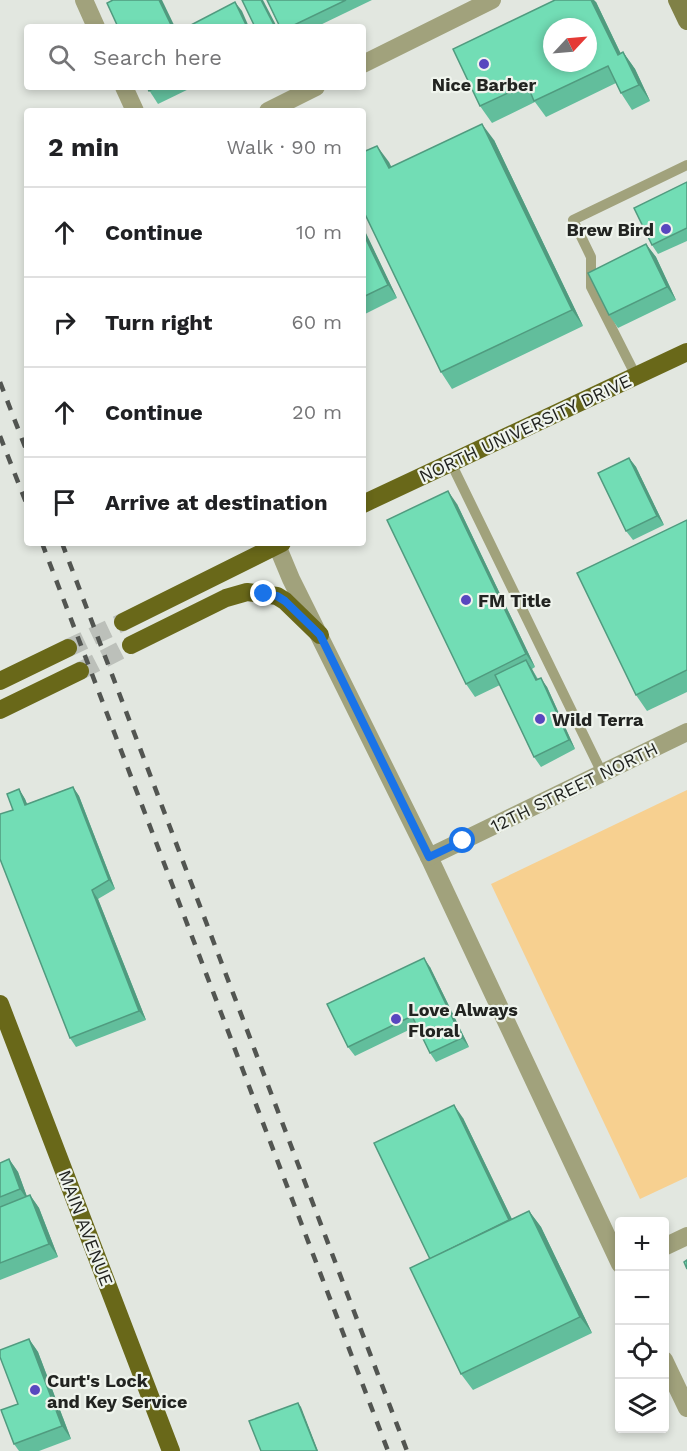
<!DOCTYPE html>
<html lang="en">
<head>
<meta charset="utf-8">
<style>
  :root { --surface:#fff; --page:#f6f6f6; --text:#202124; --muted:#757577; --line:#e0e0e0 }
  body { margin:0; font-family:"Work Sans",sans-serif; background:var(--page); color:var(--text) }
  .controls { position:absolute; right:18px; bottom:18px; display:grid; overflow:hidden; border-radius:6px; box-shadow:0 3px 9px #0003 }
  .controls button { width:54px; height:54px; display:grid; place-items:center; padding:0; border:0; border-bottom:2px solid var(--line); background:var(--surface); color:var(--text); font:30px sans-serif }
  .compass { position:absolute; left:543px; top:18px; width:54px; height:54px; border-radius:50%; background:var(--surface); box-shadow:0 3px 9px #0003; rotate:64deg }
  .stop { position:absolute; width:18px; height:18px; margin:-14px; border:4px solid #1a73e8; border-radius:50%; background:#fff }
  .stop.end { background:#1a73e8; border-color:#fff; box-shadow:0 2px 6px #0008 }
  .list { margin:0; padding:0; list-style:none }
  h2 { display:flex; justify-content:space-between; align-items:center; height:78px; margin:0; padding:0 24px; font-size:26px }
  h2 small { font-size:20px; font-weight:400; color:var(--muted) }
  .list li { display:grid; grid-template-columns:39px 1fr auto; gap:18px; align-items:center; box-sizing:border-box; height:90px; padding:0 24px; border-top:2px solid var(--line) }
  .list b { display:block; font-size:22px; white-space:nowrap }
  .list em { font-size:20px; font-style:normal; color:var(--muted) }
  .icon { flex:none; width:33px; height:33px; fill:none; stroke:currentColor; stroke-width:2; stroke-linecap:round; stroke-linejoin:round }
  .map { position:relative; flex:none; width:687px; height:1451px; overflow:hidden }
  .search { position:absolute; background:var(--surface); box-shadow:0 3px 9px #0003; left:24px; top:24px; width:342px; height:66px; display:flex; align-items:center; gap:15px; box-sizing:border-box; padding:0 21px; border-radius:6px; color:var(--muted); font-size:22px }
  .panel { position:absolute; background:var(--surface); box-shadow:0 3px 9px #0003; left:24px; top:108px; width:342px; height:438px; border-radius:6px }
  .map>svg:first-child { display:block }
</style>
</head>
<body>
<div class="map">
<svg width="687" height="1451" viewBox="0 0 687 1451">
  <rect width="100%" height="100%" fill="#e2e7e0"/>
  <polygon fill="#f7d090" points="687,790 687,1177 640,1199 491,884"/>
  <g fill="none" stroke-linecap="round" stroke-linejoin="round">
    <g stroke="#bcc0ba" stroke-width="18" stroke-dasharray="18 9" stroke-linecap="butt">
      <polyline points="68,648 123,622"/>
      <polyline points="80,671 131,645"/>
    </g>
    <g stroke="#a1a27c" stroke-width="10">
      <polyline points="636,376 591,287 591,257 573,220 687,165"/>
      <polyline points="451,463 602,773"/>
    </g>
    <g stroke="#a1a27c" stroke-width="18">
      <polyline points="84,0 96,27"/>
      <polyline points="363,64 492,0"/>
      <polyline points="124,87 135,111"/>
      <polyline points="268,111 316,87"/>
      <polyline points="276,543 291,579 429,857 620,1264"/>
      <polyline points="429,857 687,732"/>
      <polyline points="664,1247 687,1236"/>
      <polyline points="664,1360 687,1408"/>
    </g>
    <polyline stroke="#808147" stroke-width="18" points="677,0 687,21"/>
    <g stroke="#696819" stroke-width="18">
      <polyline points="363,504 687,352"/>
      <polyline points="123,622 282,543"/>
      <polyline points="131,645 226,598 247,592 277,596 285,601 320,635"/>
      <polyline points="0,681 68,648"/>
      <polyline points="0,710 80,671"/>
      <polyline points="0,1004 171,1451"/>
    </g>
    <g stroke="#525551" stroke-width="4.5" stroke-dasharray="10 10" stroke-linecap="butt">
      <polyline points="0,382 27,452"/>
      <polyline points="0,436 27,505"/>
      <polyline points="42,543 388,1451"/>
      <polyline points="62,543 407,1451"/>
    </g>
  </g>
  <g fill="#62be9c">
    <polygon points="267,0 372,0 316,27 280,27"/>
    <polygon points="596,2 621,54 623,52 635,69 650,101 632,110 621,93 616,83 546,117 535,102 492,123 480,106"/>
    <polygon points="147,87 193,87 158,104"/>
    <polygon points="494,140 583,326 452,389 441,372 389,162 391,167"/>
    <polygon points="687,182 687,241 658,254 652,245"/>
    <polygon points="363,228 397,298 363,315"/>
    <polygon points="646,244 656,257 676,300 618,328 609,315"/>
    <polygon points="629,458 636,467 664,525 633,540 626,531"/>
    <polygon points="457,504 535,667 532,669 538,679 547,687 575,749 541,767 534,757 500,685 475,697 466,684"/>
    <polygon points="687,520 687,692 647,711 636,695"/>
    <polygon points="73,787 79,796 115,889 98,899 146,1020 76,1047 70,1038 13,810 19,789 25,799 27,804"/>
    <polygon points="430,967 469,1047 436,1062 430,1053 417,1026 355,1056 348,1047"/>
    <polygon points="463,1118 512,1219 529,1211 541,1227 592,1333 473,1390 461,1374 430,1259"/>
    <polygon points="9,1159 18,1172 27,1197 30,1195 39,1208 58,1257 0,1280 0,1163"/>
    <polygon points="29,1339 38,1352 71,1439 39,1451 19,1451 14,1444 18,1404"/>
  </g>
  <g fill="#509b7f">
    <polygon points="159,0 162,0 175,27 172,27"/>
    <polygon points="261,0 263,0 277,27 275,27"/>
    <polygon points="591,0 594,0 596,2 629,71 618,55"/>
    <polygon points="235,2 242,11 249,27 247,27"/>
    <polygon points="623,52 635,69 650,101 639,85"/>
    <polygon points="482,124 494,140 583,326 572,310"/>
    <polygon points="377,146 389,162 400,185 389,168"/>
    <polygon points="363,228 365,231 397,298 388,285 363,233"/>
    <polygon points="646,244 656,257 676,300 667,287"/>
    <polygon points="363,363 366,367 363,371"/>
    <polygon points="629,458 636,467 664,525 657,516"/>
    <polygon points="448,491 457,504 535,667 526,654"/>
    <polygon points="526,660 532,669 542,689 536,680"/>
    <polygon points="541,678 547,687 575,749 569,740"/>
    <polygon points="73,787 79,796 115,889 109,880"/>
    <polygon points="19,789 25,799 31,814 25,805"/>
    <polygon points="92,890 98,899 146,1020 139,1011"/>
    <polygon points="424,958 430,967 469,1047 462,1038"/>
    <polygon points="454,1105 463,1118 519,1234 510,1221"/>
    <polygon points="9,1159 18,1172 29,1202 20,1189"/>
    <polygon points="30,1195 39,1208 58,1257 49,1244"/>
    <polygon points="529,1211 541,1227 592,1333 580,1317"/>
    <polygon points="29,1339 38,1352 71,1439 62,1426"/>
    <polygon points="298,1403 301,1407 318,1451 317,1451"/>
  </g>
  <g fill="#72ddb5" stroke="#509b7f" stroke-width="1.5" fill-rule="evenodd">
    <polygon points="113,0 159,0 172,27 118,27 107,3"/>
    <polygon points="242,0 261,0 275,27 255,27"/>
    <polygon points="267,0 346,0 290,27 280,27"/>
    <path d="M555,0H591L618,55L623,52L639,85L621,93L608,66L534,101L527,84L480,106L453,49ZM552,27H588V63H552Z"/>
    <polygon points="235,2 247,27 189,27 189,26"/>
    <polygon points="147,87 156,87 149,91"/>
    <polygon points="482,124 572,310 441,372 363,210 363,152 377,146 389,168"/>
    <polygon points="687,182 687,228 652,245 634,208"/>
    <polygon points="363,233 388,285 363,297"/>
    <polygon points="646,244 667,287 609,315 588,273"/>
    <polygon points="629,458 657,516 626,531 598,473"/>
    <polygon points="448,491 526,654 466,684 387,520"/>
    <polygon points="687,520 687,670 636,695 577,573"/>
    <polygon points="526,660 536,680 541,678 569,740 534,757 495,675"/>
    <polygon points="73,787 109,880 92,890 139,1011 70,1038 0,859 0,814 13,810 7,794 19,789 25,805"/>
    <polygon points="424,958 462,1038 430,1053 412,1016 348,1047 327,1004"/>
    <polygon points="454,1105 509,1220 430,1259 374,1143"/>
    <polygon points="9,1159 20,1189 0,1197 0,1163"/>
    <polygon points="30,1195 49,1244 0,1263 0,1207"/>
    <polygon points="529,1211 580,1317 461,1374 410,1268"/>
    <polygon points="687,1260 687,1269 684,1262"/>
    <polygon points="29,1339 62,1426 14,1444 1,1410 18,1404 0,1357 0,1350"/>
    <polygon points="298,1403 317,1451 261,1451 249,1421"/>
  </g>
  <g fill="none" stroke-linecap="round" stroke-linejoin="round">
    <polyline stroke="#1a73e8" stroke-width="8" points="264,594 277,596 285,601 320,635 429,857 463,841"/>
  </g>
  <g fill="#5847bf" stroke="#eff4ed" stroke-width="2">
    <circle cx="484" cy="64" r="6"/>
    <circle cx="666" cy="229" r="6"/>
    <circle cx="466" cy="600" r="6"/>
    <circle cx="540" cy="719" r="6"/>
    <circle cx="396" cy="1019" r="6"/>
    <circle cx="35" cy="1390" r="6"/>
  </g>
  <g text-anchor="middle" dominant-baseline="central" stroke-width="4.5" stroke-linejoin="round" paint-order="stroke">
    <g font-size="18" font-weight="bold" fill="#222421" stroke="#eff4ed" text-anchor="start">
      <text x="484" y="84" text-anchor="middle">Nice Barber</text>
      <text x="654" y="229" text-anchor="end">Brew Bird</text>
      <text x="478" y="600">FM Title</text>
      <text x="552" y="719">Wild Terra</text>
      <text x="408" y="1009">Love Always<tspan x="408" dy="21">Floral</tspan></text>
      <text x="47" y="1380">Curt's Lock<tspan x="47" dy="21">and Key Service</tspan></text>
    </g>
    <g font-size="18" fill="#222421" stroke="#eff4ed">
      <text transform="translate(525 428) rotate(-25)">NORTH UNIVERSITY DRIVE</text>
      <text transform="translate(574 787) rotate(-26)">12TH STREET NORTH</text>
      <text transform="translate(86 1228) rotate(69)">MAIN AVENUE</text>
    </g>
  </g>
</svg>
<div class="controls">
<button>+</button>
<button>−</button>
<button><svg class="icon" aria-label="locate" viewBox="0 0 24 24"><circle cx="12" cy="12" r="6"/><path d="M12 2v4M12 18v4M2 12h4M18 12h4"/></svg></button>
<button><svg class="icon" aria-label="layers" viewBox="0 0 24 24"><path d="M12 4l9 5-9 5-9-5zM3 14l9 5 9-5"/></svg></button>
</div>
<svg class="compass" viewBox="-18 -18 36 36"><path d="M0-13l5 13h-10z" fill="#e53935"/><path d="M0 13l5-13h-10z" fill="#757577"/></svg>
<div class="stop" style="left:463px;top:841px"></div>
<div class="stop end" style="left:264px;top:594px"></div>
<div class="search"><svg class="icon" aria-label="search" viewBox="0 0 24 24"><circle cx="10" cy="10" r="6"/><path d="M15 15l6 6"/></svg>Search here</div>
<section class="panel">
<h2>2 min<small>Walk · 90 m</small></h2>
<ul class="list">
<li><svg class="icon" aria-label="ahead" viewBox="0 0 24 24"><path d="M12 20V5M6 11l6-6 6 6"/></svg><div><b>Continue</b></div><em>10 m</em></li>
<li><svg class="icon" aria-label="right" viewBox="0 0 24 24"><path d="M7 20v-9h11M14 6l5 5-5 5"/></svg><div><b>Turn right</b></div><em>60 m</em></li>
<li><svg class="icon" aria-label="ahead" viewBox="0 0 24 24"><path d="M12 20V5M6 11l6-6 6 6"/></svg><div><b>Continue</b></div><em>20 m</em></li>
<li><svg class="icon" aria-label="arrive" viewBox="0 0 24 24"><path d="M6 21V4h12l-3 4 3 4H6"/></svg><div><b>Arrive at destination</b></div></li>
</ul>
</section>
</div>
</body>
</html>
